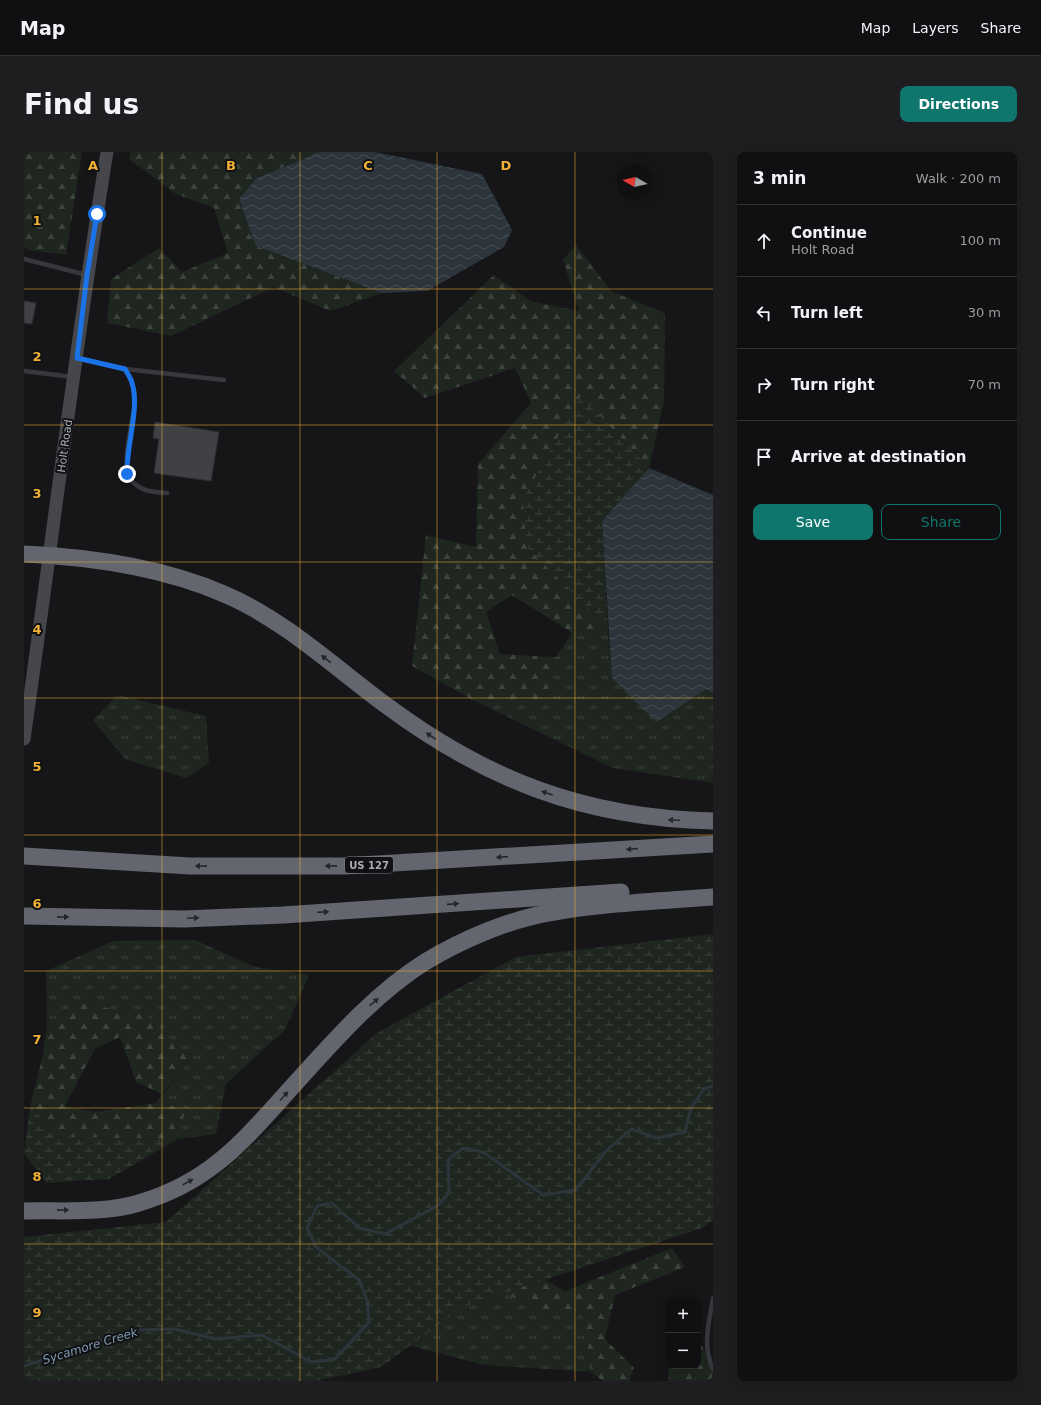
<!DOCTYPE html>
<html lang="en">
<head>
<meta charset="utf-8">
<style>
  :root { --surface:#101012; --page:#1e1e20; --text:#f1f3f6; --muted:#9c9d9f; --line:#303032; --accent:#0f766e }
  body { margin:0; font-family:"DejaVu Sans",sans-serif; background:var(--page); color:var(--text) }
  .controls { position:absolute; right:12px; bottom:12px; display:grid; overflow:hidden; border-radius:8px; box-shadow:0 4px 16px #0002 }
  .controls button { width:36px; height:36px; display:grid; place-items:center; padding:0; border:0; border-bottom:1px solid var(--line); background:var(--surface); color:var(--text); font:20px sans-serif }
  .compass { position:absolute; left:593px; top:12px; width:36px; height:36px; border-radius:50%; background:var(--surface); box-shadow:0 4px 16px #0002; rotate:279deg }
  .stop { position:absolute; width:12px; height:12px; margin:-9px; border:3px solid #1a73e8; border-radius:50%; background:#fff }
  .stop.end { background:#1a73e8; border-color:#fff; box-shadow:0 1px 4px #0008 }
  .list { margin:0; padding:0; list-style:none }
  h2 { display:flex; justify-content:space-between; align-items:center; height:52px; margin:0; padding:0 16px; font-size:17px }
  h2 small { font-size:13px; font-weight:400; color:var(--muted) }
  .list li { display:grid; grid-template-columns:26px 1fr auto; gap:12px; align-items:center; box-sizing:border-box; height:72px; padding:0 16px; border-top:1px solid var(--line) }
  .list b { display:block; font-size:15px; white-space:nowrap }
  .list p { margin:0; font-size:13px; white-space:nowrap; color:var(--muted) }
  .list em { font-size:13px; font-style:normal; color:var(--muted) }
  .actions { display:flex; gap:8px; padding:12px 16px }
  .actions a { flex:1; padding:9px 0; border:1px solid var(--accent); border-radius:8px; text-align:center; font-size:14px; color:var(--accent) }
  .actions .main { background:var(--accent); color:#fff }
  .icon { flex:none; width:22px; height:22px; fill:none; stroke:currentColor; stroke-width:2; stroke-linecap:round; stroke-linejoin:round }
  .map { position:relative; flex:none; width:689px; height:1229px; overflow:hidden; border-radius:8px }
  header { display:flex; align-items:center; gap:24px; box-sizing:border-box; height:56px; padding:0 20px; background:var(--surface); border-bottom:1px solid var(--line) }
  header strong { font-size:19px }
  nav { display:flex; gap:22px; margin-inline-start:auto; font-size:14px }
  .intro { display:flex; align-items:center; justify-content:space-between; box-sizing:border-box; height:96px; padding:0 24px }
  h1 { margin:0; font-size:28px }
  .button { padding:10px 18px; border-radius:8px; background:var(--accent); color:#fff; font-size:14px; font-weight:700 }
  main { display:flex; gap:24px; padding:0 24px }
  aside { flex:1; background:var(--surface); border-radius:8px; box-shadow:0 4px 16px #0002 }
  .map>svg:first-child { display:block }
</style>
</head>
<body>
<header>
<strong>Map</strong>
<nav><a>Map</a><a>Layers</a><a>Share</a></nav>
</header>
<div class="intro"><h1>Find us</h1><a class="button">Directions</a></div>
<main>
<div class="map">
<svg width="689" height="1229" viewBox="0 0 689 1229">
  <defs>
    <pattern id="grass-tufts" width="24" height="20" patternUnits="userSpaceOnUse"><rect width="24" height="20" fill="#1e261f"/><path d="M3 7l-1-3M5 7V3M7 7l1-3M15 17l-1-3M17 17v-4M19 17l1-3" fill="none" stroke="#3c433d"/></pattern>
    <pattern id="forest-firs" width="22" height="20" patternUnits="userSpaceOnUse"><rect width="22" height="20" fill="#1e261f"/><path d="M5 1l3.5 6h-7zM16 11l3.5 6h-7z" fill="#3c433d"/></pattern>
    <pattern id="wetland-marsh" width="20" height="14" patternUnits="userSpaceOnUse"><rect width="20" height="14" fill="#1e261f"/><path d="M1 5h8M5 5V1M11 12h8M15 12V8" fill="none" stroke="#3c433d"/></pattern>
    <pattern id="water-waves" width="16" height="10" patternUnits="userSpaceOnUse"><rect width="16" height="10" fill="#2c353c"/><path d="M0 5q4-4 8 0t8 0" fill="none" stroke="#485056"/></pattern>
  </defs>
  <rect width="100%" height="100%" fill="#161618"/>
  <g fill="url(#grass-tufts)">
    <polygon points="584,476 588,526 682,537 689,541 689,631 589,616 451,549 522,547 532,505 548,481"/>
    <polygon points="93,543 182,564 185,611 162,626 101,607 69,568"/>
    <polygon points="171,788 231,815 285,823 261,878 202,932 192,982 154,987 161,956 132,951 167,907 54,851 23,872 22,819 89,789"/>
    <polygon points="412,1071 522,1160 559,1160 567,1220 460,1213 354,1185"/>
  </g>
  <g fill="url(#forest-firs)">
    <polygon points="0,0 58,0 42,103 4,98 0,94"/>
    <polygon points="107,0 296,0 233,26 232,94 358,141 306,159 250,135 147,184 83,171 87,127 135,96 158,120 204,101 190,56 152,42 105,7"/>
    <polygon points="552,93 587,139 641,161 640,249 625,316 557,244 502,394 584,476 548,481 488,443 462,460 476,502 532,505 522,547 451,549 388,514 402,383 452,395 454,312 507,251 491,216 401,246 370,219 470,123 506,149 555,159 539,108"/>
    <polygon points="54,851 121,862 167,907 138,942 112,930 96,885 71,897 41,954 70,960 132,951 162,956 154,987 28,985 7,950 19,902 23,872"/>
    <polygon points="464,1096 541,1139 648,1096 661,1115 591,1143 581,1187 610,1216 605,1229 579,1229 567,1220 559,1160 522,1160 428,1118"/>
    <polygon points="674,1188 689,1211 689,1229 645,1229 644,1211 644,1214 674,1214"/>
  </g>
  <g fill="url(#wetland-marsh)">
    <polygon points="557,243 625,316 578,369 584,476 502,394 499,347"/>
    <polygon points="689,782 689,1068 678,1076 438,1155 357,1215 292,1229 0,1229 0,1085 142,1070 353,881 492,805"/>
    <polygon points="7,950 28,985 154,987 85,1027 22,1031 0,1001"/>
  </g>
  <g fill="url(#water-waves)">
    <polygon points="296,0 351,0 458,22 488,78 480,95 403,139 358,141 232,94 215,47 233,26"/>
    <polygon points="625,316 689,343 689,541 682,537 632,570 588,526 578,369"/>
  </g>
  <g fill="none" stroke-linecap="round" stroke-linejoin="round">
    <polyline stroke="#2c353c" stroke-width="3" points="0,1214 111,1178 150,1177 192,1187 238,1183 287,1210 311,1207 345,1170 343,1148 335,1128 292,1095 283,1076 293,1054 308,1051 335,1076 361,1082 413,1054 425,1041 424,1008 439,996 459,1000 519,1043 552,1038 581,1000 607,977 633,986 661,980 667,956 680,937 689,934"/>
  </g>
  <g fill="#404145" stroke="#303034">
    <polygon points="0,149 12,151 8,172 0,171"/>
    <polygon points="131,270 195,280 187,329 130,321 135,287 129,286"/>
  </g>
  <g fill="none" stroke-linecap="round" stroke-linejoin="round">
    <g stroke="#37383d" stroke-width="4.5">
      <polyline points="0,107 63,123"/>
      <path d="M53,206L101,217C107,227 111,237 111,249C110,269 93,318 111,332C120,340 131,340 143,341"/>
      <polyline points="101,217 200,228"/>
      <polyline points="0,219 49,225"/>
      <path d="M689,1146C685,1170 678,1194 689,1217"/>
    </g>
    <path stroke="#45474d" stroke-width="13" d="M0,587C28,392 51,195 83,0"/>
    <g stroke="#63666e" stroke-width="17">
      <path d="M0,402C67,405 138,415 200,442C259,467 308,513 359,551C462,628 560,666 689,669"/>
      <polyline points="0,704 166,714 320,714 689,692"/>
      <polyline points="0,764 160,767 259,763 597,740"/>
      <path d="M0,1059C37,1058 79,1062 115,1051C187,1030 220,988 268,935C308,891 350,842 401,810C439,787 486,767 530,760C583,751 636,749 689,745"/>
    </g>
  </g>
  <defs><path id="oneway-solid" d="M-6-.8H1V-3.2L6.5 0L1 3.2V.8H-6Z"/></defs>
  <g fill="#26262a">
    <use href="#oneway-solid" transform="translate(302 507) rotate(-142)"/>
    <use href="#oneway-solid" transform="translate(407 584) rotate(-147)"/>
    <use href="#oneway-solid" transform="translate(523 641) rotate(-161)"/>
    <use href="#oneway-solid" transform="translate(650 668) rotate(-178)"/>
    <use href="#oneway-solid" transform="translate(608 697) rotate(176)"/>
    <use href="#oneway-solid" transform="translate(478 705) rotate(176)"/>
    <use href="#oneway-solid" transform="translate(177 714) rotate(-179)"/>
    <use href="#oneway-solid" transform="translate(307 714) rotate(179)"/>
    <use href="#oneway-solid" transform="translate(429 752) rotate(-4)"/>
    <use href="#oneway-solid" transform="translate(299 760) rotate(-3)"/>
    <use href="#oneway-solid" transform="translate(39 765) rotate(1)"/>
    <use href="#oneway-solid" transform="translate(169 766) rotate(-2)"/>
    <use href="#oneway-solid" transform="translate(350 850) rotate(-40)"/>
    <use href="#oneway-solid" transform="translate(260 944) rotate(-48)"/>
    <use href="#oneway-solid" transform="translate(164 1030) rotate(-29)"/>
    <use href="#oneway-solid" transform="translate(39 1058) rotate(-1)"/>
  </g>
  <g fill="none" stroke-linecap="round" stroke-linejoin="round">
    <path stroke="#1a73e8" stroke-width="5" d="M73,62L63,123L53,206L101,217C103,221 107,226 108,231C116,256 102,294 103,322"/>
  </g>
  <path fill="none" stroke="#f2b134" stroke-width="1" stroke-opacity="0.55" d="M138,0V1229M276,0V1229M413,0V1229M551,0V1229M0,137H689M0,273H689M0,410H689M0,546H689M0,683H689M0,819H689M0,956H689M0,1092H689"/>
  <g text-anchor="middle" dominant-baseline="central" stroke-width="4" stroke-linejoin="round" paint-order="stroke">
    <rect fill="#111113" stroke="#7b7e86" stroke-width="1" x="321" y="705" width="48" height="16" rx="3"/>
    <g font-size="10" font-weight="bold" fill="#a8adb8">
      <text x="345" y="713">US 127</text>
    </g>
    <g font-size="11" fill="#a8adb8" stroke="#111113">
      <text transform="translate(41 294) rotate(-82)">Holt Road</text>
    </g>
    <g font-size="12" font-style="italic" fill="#7f9bb3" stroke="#111113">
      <text transform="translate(66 1194) rotate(-17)">Sycamore Creek</text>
    </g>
  </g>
  <g font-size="13" text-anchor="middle" font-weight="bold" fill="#f2b134" stroke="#111113" stroke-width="4" stroke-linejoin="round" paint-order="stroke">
    <text x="69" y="18">A</text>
    <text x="207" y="18">B</text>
    <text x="344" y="18">C</text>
    <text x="482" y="18">D</text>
    <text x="13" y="73">1</text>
    <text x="13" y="209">2</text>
    <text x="13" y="346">3</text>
    <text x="13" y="482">4</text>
    <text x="13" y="619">5</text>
    <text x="13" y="756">6</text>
    <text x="13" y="892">7</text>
    <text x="13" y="1029">8</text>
    <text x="13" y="1165">9</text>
  </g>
</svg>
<div class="controls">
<button>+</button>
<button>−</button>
</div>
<svg class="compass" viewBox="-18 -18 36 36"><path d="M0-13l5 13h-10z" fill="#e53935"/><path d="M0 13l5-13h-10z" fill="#9c9d9f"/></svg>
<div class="stop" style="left:73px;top:62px"></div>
<div class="stop end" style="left:103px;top:322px"></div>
</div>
<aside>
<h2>3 min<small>Walk · 200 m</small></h2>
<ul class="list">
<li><svg class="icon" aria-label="ahead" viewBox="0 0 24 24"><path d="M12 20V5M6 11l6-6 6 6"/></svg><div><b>Continue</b><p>Holt Road</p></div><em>100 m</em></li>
<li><svg class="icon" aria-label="left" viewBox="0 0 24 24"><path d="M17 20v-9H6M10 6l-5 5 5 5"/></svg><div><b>Turn left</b></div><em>30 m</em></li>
<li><svg class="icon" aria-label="right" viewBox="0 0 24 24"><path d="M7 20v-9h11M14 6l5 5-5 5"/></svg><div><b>Turn right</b></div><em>70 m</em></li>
<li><svg class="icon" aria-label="arrive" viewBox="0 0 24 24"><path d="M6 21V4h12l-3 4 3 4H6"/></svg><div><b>Arrive at destination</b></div></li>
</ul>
<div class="actions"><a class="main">Save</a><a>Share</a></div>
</aside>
</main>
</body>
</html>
